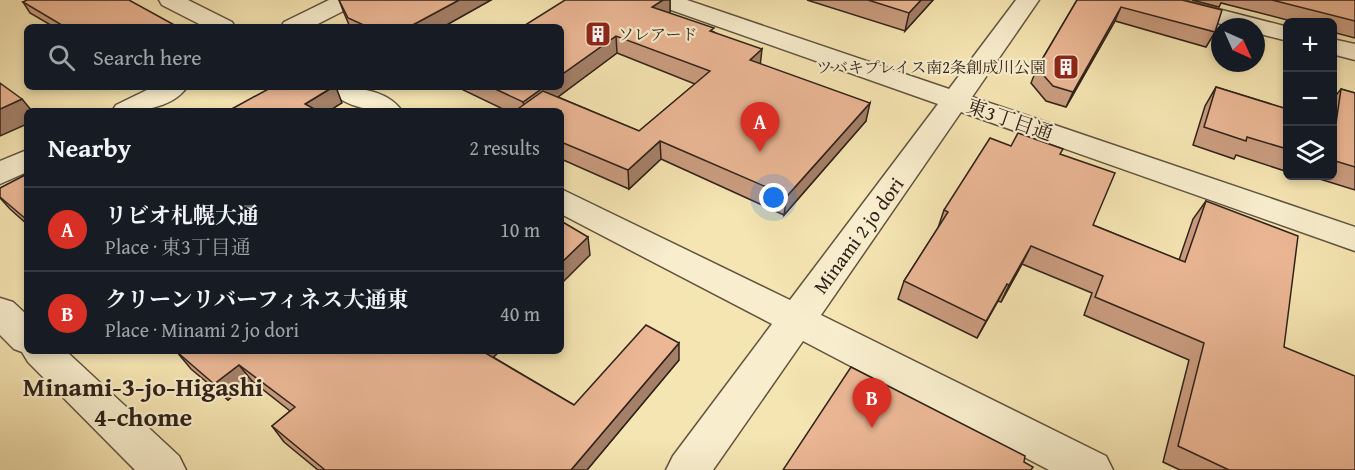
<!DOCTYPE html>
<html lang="en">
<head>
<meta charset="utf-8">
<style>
  :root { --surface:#171b24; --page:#242831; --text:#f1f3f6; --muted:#9ea1a6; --line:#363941; --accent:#d93025 }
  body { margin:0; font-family:"Gentium Book Plus","Noto Serif JP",serif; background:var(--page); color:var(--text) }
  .controls { position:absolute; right:18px; top:18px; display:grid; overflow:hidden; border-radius:9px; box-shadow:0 3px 9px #0003 }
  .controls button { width:54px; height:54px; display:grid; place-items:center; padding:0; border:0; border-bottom:2px solid var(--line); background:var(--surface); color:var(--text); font:30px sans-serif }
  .compass { position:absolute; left:1211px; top:18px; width:54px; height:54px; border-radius:50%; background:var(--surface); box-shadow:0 3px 9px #0003; rotate:135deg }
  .you { position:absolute; left:774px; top:198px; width:21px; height:21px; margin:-15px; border:4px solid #fff; border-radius:50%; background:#1a73e8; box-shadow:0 0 0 9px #1a73e833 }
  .badge { display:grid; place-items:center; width:39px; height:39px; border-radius:50%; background:var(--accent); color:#fff; font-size:20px; font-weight:700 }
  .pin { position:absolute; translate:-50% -50px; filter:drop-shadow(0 2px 3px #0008) }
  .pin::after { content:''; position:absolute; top:32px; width:21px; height:18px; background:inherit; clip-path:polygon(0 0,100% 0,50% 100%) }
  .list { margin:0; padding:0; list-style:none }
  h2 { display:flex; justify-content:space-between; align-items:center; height:78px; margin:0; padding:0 24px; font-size:26px }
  h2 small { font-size:20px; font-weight:400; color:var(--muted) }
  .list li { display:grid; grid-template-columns:39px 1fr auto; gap:18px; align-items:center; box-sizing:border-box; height:84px; padding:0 24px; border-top:2px solid var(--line) }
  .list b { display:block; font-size:22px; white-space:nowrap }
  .list p { margin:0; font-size:20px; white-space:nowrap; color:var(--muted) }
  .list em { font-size:20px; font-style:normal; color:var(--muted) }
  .icon { flex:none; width:33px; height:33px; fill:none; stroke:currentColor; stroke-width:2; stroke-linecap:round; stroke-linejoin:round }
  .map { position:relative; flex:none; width:1355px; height:470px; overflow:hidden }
  .search { position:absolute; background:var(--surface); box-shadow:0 3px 9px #0003; left:24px; top:24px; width:540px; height:66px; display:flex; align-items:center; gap:15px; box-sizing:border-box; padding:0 21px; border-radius:9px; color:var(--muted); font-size:22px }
  .panel { position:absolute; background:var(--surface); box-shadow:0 3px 9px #0003; left:24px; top:108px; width:540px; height:246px; border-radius:9px }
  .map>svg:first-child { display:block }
</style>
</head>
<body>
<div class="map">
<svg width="1355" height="470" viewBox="0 0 1355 470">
  <rect width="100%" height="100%" fill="#f5e5b2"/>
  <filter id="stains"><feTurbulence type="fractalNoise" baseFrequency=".00333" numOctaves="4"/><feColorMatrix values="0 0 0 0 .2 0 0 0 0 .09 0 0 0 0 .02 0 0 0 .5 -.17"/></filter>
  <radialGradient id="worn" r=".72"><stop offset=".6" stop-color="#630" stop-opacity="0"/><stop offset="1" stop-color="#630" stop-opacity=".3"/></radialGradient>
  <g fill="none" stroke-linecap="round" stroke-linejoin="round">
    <g stroke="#615340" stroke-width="3">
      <g id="minor">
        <polygon points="159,0 188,0 232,22 235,27 205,27 162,5"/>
        <polygon points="329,0 358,0 355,5 312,27 281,27 284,22"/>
        <polygon points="654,0 687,0 949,89 1016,0 1039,0 972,97 1355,227 1355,251 961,112 821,315 1106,456 1113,470 1049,470 803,341 713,470 666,470 673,456 772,324 561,214 561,189 790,300 938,104 657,5"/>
        <polygon points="1145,0 1183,0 1288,27 1288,41 1256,33 1256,27 1233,27 1148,5"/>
        <polygon points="1332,39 1355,44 1355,60 1332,54"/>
        <path d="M153,87H187C171,110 137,111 112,111L116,105Z"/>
        <path d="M328,87C352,87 386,88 402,111C377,111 344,110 328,87Z"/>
        <polygon points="27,150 27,172 0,184 0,161"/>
        <polygon points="0,298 13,302 27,315 27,351 66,351 179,456 186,470 135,470 28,362 22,352 14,349 0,335"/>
      </g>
    </g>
    <use href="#minor" fill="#f8eecd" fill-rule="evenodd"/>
  </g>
  <g fill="#ca9d80" stroke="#30221a" stroke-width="1.5" fill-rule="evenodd">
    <polygon points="339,0 491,0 443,27 350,27 344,13"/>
    <path d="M565,0H670V12L669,13L714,32L760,64L866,121L784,215L661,159L629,189L561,159V111H507L459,88L458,87H561ZM617,53L695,84L639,131L558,97Z"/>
    <polygon points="807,0 933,0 905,31"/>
    <polygon points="1077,0 1182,0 1215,32 1206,47 1115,21 1066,107 1046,101 1031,83 1037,68"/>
    <polygon points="1192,0 1355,0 1355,38 1332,32 1332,22 1295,22 1221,3 1219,7"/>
    <polygon points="23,2 178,27 54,27 30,13"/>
    <polygon points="1216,87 1287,109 1287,168 1285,171 1236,155 1234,159 1193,145 1205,106"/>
    <polygon points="1341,89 1355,93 1355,190 1310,176 1332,176 1332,100"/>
    <polygon points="1011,146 1060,154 1093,225 1179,260 1193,219 1206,201 1284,347 1355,470 1180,470 1163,462 1189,360 1084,315 1092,293 1022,264 1001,302 998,301 977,338 898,299 904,281 938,228 944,210"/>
    <polygon points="27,174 27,224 10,209 0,198 0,188"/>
    <polygon points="178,351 500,351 493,357 574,405 679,360 587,470 318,470 284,442 272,426 290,411 252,381 228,400 191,369 177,352"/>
  </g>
  <g fill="#a48068" stroke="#30221a" stroke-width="1.5">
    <polygon points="459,0 491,0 443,27 409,27"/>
    <polygon points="663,0 670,0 670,12 653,25 652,7"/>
    <polygon points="921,0 933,0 905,31 909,13"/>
    <polygon points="1121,7 1115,21 1066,107 1073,92"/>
    <polygon points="616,36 617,53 539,111 525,111 523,102 544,87 561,87 561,75"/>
    <polygon points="762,49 760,67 750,60"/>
    <polygon points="333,87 336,87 342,103 329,111 308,111 305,104"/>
    <polygon points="22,99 32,111 27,111 27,124 0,136 0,109"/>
    <polygon points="870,103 866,121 784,215 787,196"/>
    <polygon points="660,141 661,159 629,189 628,170"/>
    <polygon points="588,237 590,255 561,284 561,263"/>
    <polygon points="1031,246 1022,264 1001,302 1009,285"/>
    <polygon points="1007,284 998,301 977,338 986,321"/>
    <polygon points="679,343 679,360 587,470 571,470"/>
    <polygon points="479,351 500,351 484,366"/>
    <polygon points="239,365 252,381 228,400 214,384"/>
  </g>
  <g fill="#ebb795" stroke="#30221a" stroke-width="1.5">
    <polygon points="27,0 129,0 178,27 65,27 23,2"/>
    <polygon points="339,0 459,0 409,27 368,27 348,18"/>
    <polygon points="565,0 663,0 652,7 714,28 710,31 762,49 750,60 870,103 787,196 660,141 628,170 561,142 561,111 515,111 543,91 639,131 710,71 616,36 561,75 561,27 522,27"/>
    <polygon points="868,0 921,0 909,13"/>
    <polygon points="1077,0 1182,0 1222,10 1215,32 1121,7 1073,92 1053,86 1037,68"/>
    <polygon points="1272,0 1355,0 1355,21"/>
    <polygon points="0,83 22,99 0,109"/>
    <polygon points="272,87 333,87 305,104 318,111 228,111"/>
    <polygon points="491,87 544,87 523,102"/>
    <polygon points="1216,87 1287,109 1287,149 1247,137 1246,141 1204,127"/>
    <polygon points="1341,89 1355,93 1355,167 1332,160 1332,122 1336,123"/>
    <polygon points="1018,133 1063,149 1060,154 1115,173 1093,225 1185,262 1206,201 1298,236 1284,347 1355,376 1355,470 1229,470 1178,446 1204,343 1095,297 1103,276 1031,246 1009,285 1007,284 986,321 904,281 948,212 944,210 990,138 1011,146"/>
    <polygon points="27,174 27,220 0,197 0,188"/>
    <polygon points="561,221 588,237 561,263"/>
    <polygon points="646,325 679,343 571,470 325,470 272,426 295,407 239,365 214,384 177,352 179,351 482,351 574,405"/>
    <polygon points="851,367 1025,456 1024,462 1033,467 1031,470 783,470"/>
  </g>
  <defs>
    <g id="building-square" transform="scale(1.35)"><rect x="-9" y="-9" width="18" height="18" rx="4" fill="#8f2418" stroke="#f8eecd"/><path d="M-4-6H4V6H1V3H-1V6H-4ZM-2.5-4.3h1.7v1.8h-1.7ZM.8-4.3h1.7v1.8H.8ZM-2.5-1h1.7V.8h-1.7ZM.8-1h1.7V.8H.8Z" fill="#fff"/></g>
  </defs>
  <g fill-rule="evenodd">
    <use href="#building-square" x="598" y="34"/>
    <use href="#building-square" x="1066" y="67"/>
  </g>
  <g text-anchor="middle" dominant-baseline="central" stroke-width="4.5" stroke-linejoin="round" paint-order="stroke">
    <g font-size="16" fill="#30221a" stroke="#f8eecd" text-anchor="start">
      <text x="618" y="34">ソレアード</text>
      <text x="1046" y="67" text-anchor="end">ツバキプレイス南2条創成川公園</text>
    </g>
    <g font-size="20" fill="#30221a" stroke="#f8eecd">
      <text transform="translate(1010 119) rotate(19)">東3丁目通</text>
      <text transform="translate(858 235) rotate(-54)">Minami 2 jo dori</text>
    </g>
    <g font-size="26" font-weight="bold" fill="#30221a" stroke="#f8eecd">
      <text x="143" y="386">Minami-3-jo-Higashi<tspan x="143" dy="30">4-chome</tspan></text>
    </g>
  </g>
  <rect width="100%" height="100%" filter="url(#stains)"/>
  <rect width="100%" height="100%" fill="url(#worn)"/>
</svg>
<div class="controls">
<button>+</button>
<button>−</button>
<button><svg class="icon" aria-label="layers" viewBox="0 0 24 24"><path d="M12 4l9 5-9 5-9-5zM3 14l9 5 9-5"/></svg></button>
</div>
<svg class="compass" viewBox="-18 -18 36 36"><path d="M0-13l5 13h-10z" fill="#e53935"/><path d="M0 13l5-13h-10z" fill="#9ea1a6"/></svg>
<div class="you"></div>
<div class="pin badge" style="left:760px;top:152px">A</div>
<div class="pin badge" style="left:872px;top:428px">B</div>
<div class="search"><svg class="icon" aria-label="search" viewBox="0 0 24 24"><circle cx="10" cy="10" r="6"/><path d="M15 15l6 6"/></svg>Search here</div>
<section class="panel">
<h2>Nearby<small>2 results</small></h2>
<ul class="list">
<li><span class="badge">A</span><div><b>リビオ札幌大通</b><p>Place · 東3丁目通</p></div><em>10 m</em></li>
<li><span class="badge">B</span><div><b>クリーンリバーフィネス大通東</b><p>Place · Minami 2 jo dori</p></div><em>40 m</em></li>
</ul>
</section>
</div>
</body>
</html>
